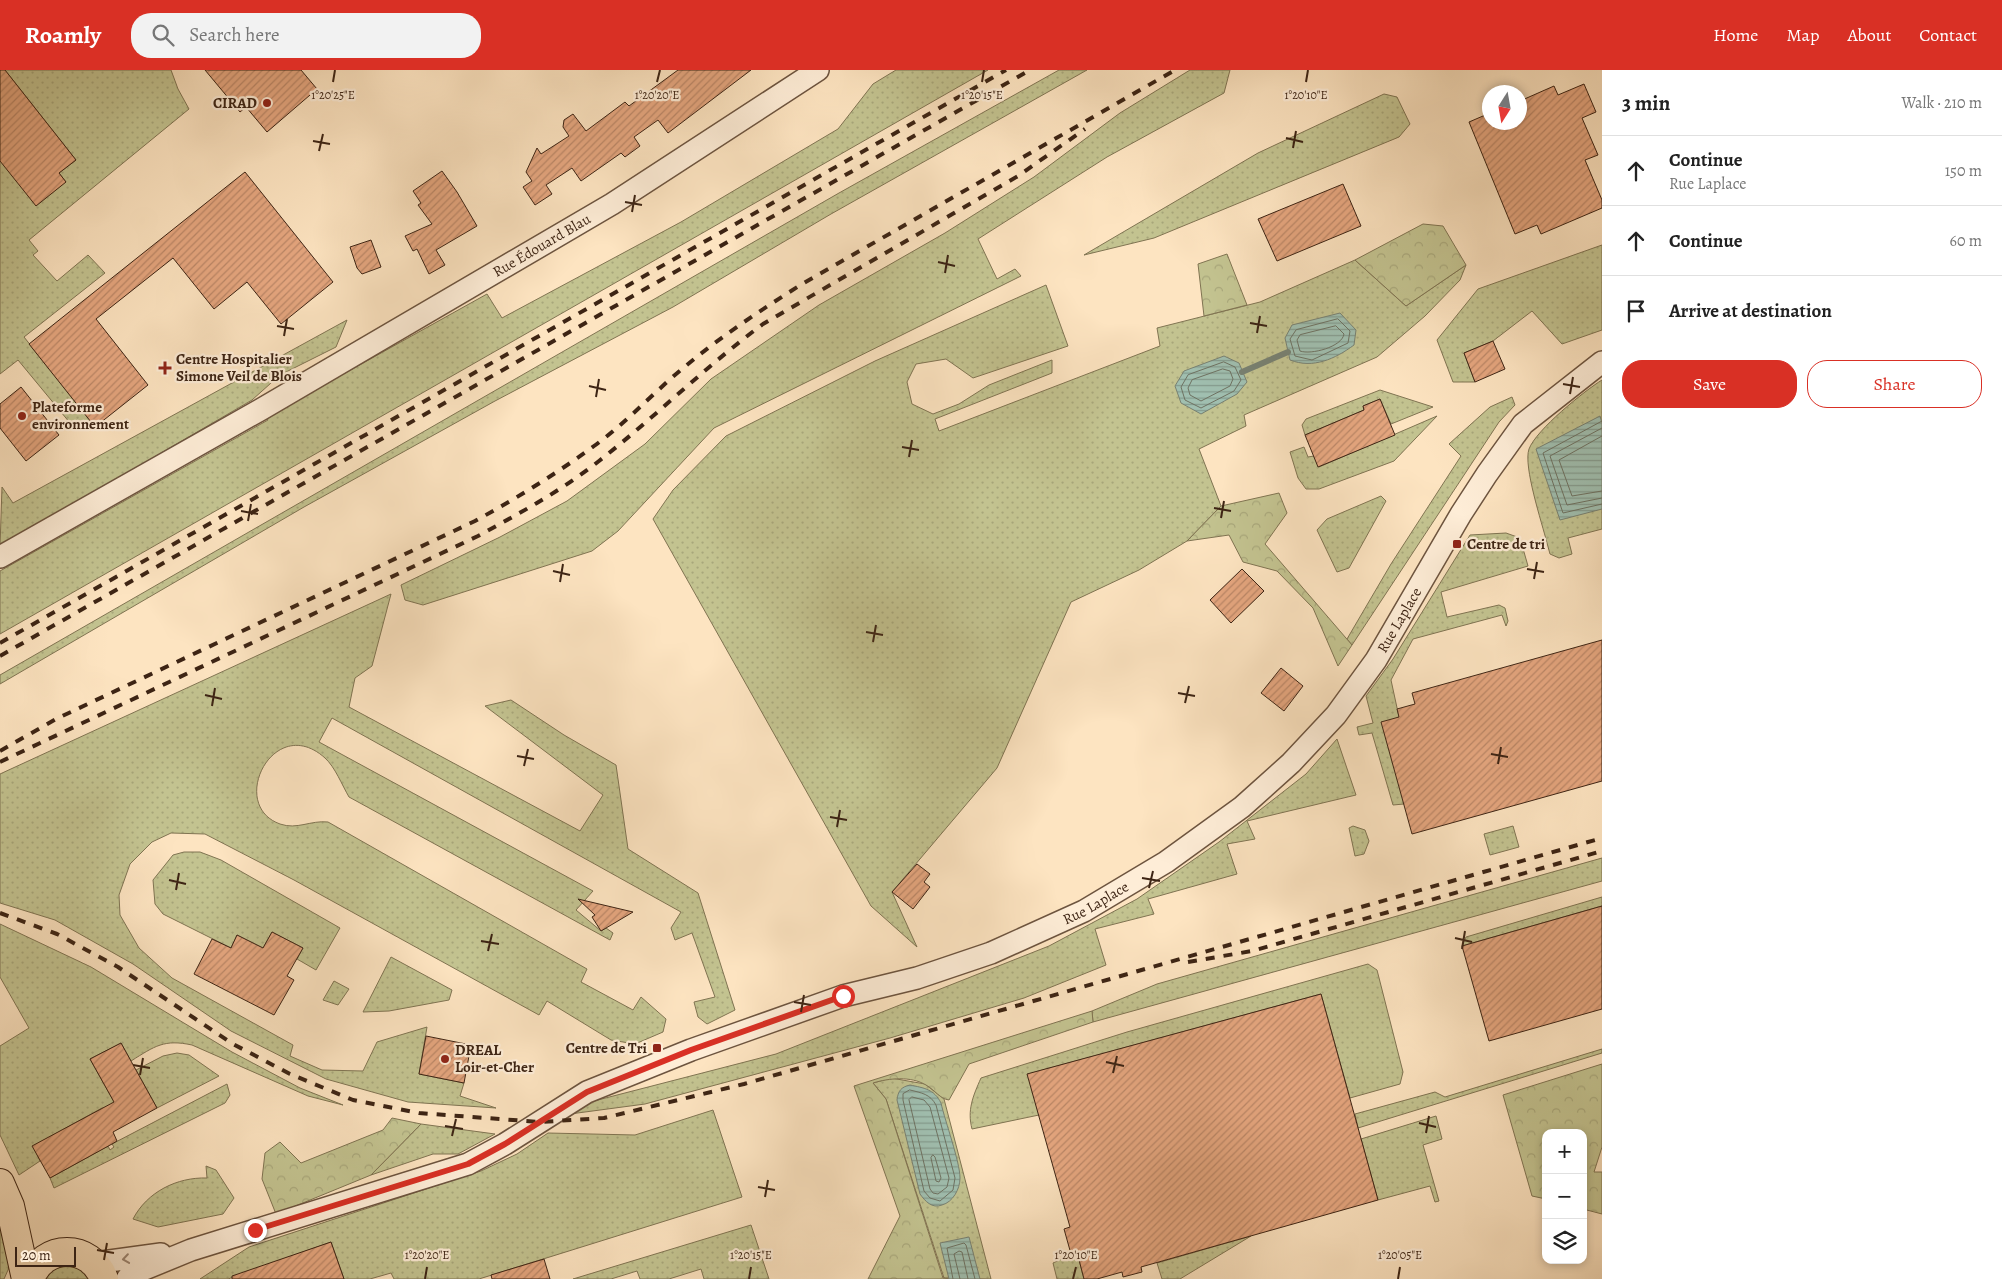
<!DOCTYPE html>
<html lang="en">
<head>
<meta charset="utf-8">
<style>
  :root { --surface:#fff; --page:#f2f2f2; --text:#222; --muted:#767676; --line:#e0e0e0; --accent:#d93025 }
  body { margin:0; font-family:Alegreya,serif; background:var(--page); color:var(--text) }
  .controls { position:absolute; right:15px; bottom:15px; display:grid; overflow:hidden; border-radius:10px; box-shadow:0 2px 8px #0003 }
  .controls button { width:45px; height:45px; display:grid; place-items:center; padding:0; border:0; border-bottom:1px solid var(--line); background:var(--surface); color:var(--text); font:25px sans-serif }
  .compass { position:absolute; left:1482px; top:15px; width:45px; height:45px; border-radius:50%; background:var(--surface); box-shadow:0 2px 8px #0003; rotate:191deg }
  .scale { position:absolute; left:15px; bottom:12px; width:61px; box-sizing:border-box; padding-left:5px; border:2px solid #3d2414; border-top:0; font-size:14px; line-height:18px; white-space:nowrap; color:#3d2414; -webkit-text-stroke:4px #feedd7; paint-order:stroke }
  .stop { position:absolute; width:15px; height:15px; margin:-11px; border:4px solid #d93025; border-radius:50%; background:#fff }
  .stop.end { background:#d93025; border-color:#fff; box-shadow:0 1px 5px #0008 }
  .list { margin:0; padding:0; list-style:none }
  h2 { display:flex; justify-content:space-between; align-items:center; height:65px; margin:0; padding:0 20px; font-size:21px }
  h2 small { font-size:16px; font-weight:400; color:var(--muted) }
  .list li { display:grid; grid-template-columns:32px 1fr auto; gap:15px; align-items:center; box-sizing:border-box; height:70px; padding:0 20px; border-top:1px solid var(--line) }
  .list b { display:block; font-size:19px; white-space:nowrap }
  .list p { margin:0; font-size:16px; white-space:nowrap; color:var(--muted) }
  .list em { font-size:16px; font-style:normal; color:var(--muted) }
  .actions { display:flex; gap:10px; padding:15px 20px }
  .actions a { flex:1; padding:11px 0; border:1px solid var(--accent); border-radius:20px; text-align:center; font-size:18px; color:var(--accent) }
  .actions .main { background:var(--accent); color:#fff }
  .icon { flex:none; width:28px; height:28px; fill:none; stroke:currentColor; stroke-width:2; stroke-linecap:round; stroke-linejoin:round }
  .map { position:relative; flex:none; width:1602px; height:1209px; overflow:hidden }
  header { display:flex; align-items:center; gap:30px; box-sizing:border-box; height:70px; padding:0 25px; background:var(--accent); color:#fff }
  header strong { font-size:24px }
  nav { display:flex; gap:28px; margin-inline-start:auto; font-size:18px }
  .search { width:350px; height:45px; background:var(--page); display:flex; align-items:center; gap:12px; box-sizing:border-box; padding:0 18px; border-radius:20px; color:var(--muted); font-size:19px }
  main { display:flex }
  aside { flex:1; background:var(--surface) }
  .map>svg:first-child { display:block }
</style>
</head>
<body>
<header>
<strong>Roamly</strong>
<div class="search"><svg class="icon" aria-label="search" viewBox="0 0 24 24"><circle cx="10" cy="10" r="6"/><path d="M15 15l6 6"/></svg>Search here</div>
<nav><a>Home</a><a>Map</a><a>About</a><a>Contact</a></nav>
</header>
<main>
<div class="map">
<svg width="1602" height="1209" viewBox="0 0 1602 1209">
  <defs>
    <pattern id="grass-dots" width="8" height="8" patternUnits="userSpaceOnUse" patternTransform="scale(1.25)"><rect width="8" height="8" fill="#c3c390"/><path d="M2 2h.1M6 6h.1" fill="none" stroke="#a8a77b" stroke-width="1.8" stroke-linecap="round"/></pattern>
    <pattern id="forest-crowns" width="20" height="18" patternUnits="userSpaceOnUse" patternTransform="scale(1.25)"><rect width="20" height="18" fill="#c3c390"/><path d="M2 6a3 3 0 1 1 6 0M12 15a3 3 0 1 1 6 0" fill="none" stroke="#a8a77b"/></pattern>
    <pattern id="water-rules" width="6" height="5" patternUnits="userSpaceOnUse" patternTransform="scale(1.25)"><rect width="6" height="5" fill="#a0bfb0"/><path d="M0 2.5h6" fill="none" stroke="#849b8e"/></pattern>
    <pattern id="building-hatch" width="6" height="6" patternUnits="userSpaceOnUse" patternTransform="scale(1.25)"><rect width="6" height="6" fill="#e5a67f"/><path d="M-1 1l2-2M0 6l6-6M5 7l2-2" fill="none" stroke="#bb8767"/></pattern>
  </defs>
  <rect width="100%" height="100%" fill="#fde4c1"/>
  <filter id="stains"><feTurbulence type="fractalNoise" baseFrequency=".004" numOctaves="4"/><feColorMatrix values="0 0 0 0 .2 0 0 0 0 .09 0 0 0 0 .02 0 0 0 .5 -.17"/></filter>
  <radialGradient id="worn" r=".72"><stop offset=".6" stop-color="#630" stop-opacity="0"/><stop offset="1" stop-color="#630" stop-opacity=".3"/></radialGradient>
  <g fill="url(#grass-dots)" stroke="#807452">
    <polygon points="5,0 171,0 178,19 189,39 29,170 38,181 33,185 57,211 88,185 105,203 24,267 91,351 75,359 18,290 0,304 0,91 66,112 59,103 76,90"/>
    <polygon points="896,0 988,0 0,564 0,501 268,350 266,347 487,224 502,248 681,152 838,59 873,14"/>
    <polygon points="1059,0 1087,0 831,144 673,237 495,331 304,437 0,614 0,605 839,123"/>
    <polygon points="1190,0 1230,0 1224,23 1107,87 978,169 997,209 1015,199 1021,206 714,358 618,461 592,481 423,535 405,530 401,515 500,467 567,431 645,374 711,309 819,235 945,163 1034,107 1120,43"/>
    <polygon points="1384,24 1397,27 1410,54 1399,67 1154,168 1084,185 1258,83"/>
    <polygon points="1602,175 1602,260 1562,274 1532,241 1493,271 1464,283 1475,312 1453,312 1437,270 1478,219"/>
    <polygon points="1355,190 1406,236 1466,195 1460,210 1425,246 1377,287 1244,345 1246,356 1199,379 1221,436 1187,471 1139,500 1071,532 997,698 892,822 917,877 871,836 653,449 673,420 726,366 875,291 1046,215 1068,276 973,308 946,289 916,294 907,312 912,334 933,344 959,334 989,315 1052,290 1052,303 935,349 939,361 1160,276 1157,258 1260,232"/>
    <polygon points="347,250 336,277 280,305 252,330 0,477 2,417 13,433"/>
    <path d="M1602,310V459L1568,468L1572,484L1559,488L1550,484L1547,473C1542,453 1523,396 1529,379C1536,360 1584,321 1602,310Z"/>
    <polygon points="1380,320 1433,337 1391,354 1380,329 1363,336 1364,340 1305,365 1302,355 1306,349"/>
    <polygon points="1512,327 1515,335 1499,352 1352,575 1347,569 1391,494 1461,386 1449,374 1490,337"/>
    <polygon points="1437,346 1394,391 1319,419 1306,419 1298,408 1290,382 1304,377 1308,387 1314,386 1319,397"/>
    <polygon points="1381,426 1386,431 1349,498 1337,502 1317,460 1327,449"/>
    <polygon points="1506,463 1520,468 1528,496 1441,522 1447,547 1499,535 1505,538 1508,551 1506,556 1502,545 1413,569 1391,610 1399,647 1404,734 1393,735 1372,663 1359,665 1357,657 1373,653 1366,626 1393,589 1470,465"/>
    <path d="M391,524L372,596L355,608L349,637L580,761L603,725L485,636L511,630L564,665L616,695L628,779L698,823L735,940L707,954L698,947L694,932L715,927L692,863L675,870L671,858L681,842L332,648L319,672L593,821L576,840L601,861L606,858L613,863L610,870L349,727C342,715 335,697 325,688C274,642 227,735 280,754C297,760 311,750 328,752L587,899L581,912L633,940L641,927L666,949L663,962L635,974L611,970L547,931L539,945L294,810L205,764L171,763L152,772L130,794L119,825L120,845L139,878L172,908L293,975L290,986L322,1000L363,1001L377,972L427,957L419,1004L464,1013L460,1026L496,1038L408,1032L326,1009L231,961L133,894L55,850L0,833V704Z"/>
    <polygon points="1337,669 1356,725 1247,751 1255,769 1227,774 1237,804 1148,829 1154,844 1095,859 1106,895 1024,928 890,968 645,1034 570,1044 590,1032 776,984 1049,876 1137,829 1219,772 1306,704"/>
    <polygon points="1353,756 1365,760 1369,771 1364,784 1355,786 1349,758"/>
    <polygon points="1513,756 1519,777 1490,785 1484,764"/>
    <polygon points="184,782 200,782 221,790 340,858 316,900 297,889 303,878 272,862 263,878 237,865 231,878 163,844 155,834 153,810 173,785"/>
    <polygon points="1602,788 1602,811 1093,952 1092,941 1157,914"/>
    <polygon points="1602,827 1602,836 1462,876 1466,867"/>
    <path d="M0,854L91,897L232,982L300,1018L343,1035L308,1026L192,975C164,969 155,976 131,991L121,973L90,989L118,1039L102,1038L33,1076L40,1091L19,1105L0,1065V976L29,958L0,907Z"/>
    <polygon points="391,887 452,920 449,930 389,941 363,942"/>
    <path d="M1368,894L1377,900L1403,1002L1400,1014L1350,1028L1321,924L1028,1004L1039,1045L972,1059C967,1040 973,1026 981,1008L1127,962Z"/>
    <polygon points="334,911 349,919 338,935 323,930"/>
    <polygon points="1602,979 1602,983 1358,1058 1355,1044 1435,1022 1445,1027"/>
    <polygon points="177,983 189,985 219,1006 157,1038 136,1000 163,986"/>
    <polygon points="891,1008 925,1014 944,1029 991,1209 944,1208 886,1029 873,1013"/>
    <polygon points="227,1014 230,1025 225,1033 54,1118 50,1108 108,1076 110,1080 114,1077 112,1074"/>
    <polygon points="713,1040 742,1127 479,1209 394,1209 391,1203 370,1209 344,1209 331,1172 228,1209 200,1209 249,1177 481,1101 517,1084 548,1063 635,1065"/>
    <polygon points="1436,1046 1442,1069 1423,1075 1439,1131 1435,1132 1430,1116 1378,1130 1361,1069"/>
    <polygon points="421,1054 495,1064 458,1084 433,1084 371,1105"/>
    <path d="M206,1096L216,1100L234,1128L223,1144L158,1157L133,1149C147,1122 177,1107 207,1108Z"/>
    <polygon points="0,1134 12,1191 4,1209 0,1209"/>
    <polygon points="751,1155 769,1209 704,1209 701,1199 669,1209 640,1209 637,1201 611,1209 573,1209"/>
    <polygon points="1251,1166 1180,1209 1162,1209 1157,1193"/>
    <polygon points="1077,1182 1084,1209 1057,1209 1053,1193"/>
    <polygon points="65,1190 95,1209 36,1209"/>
  </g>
  <g fill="url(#forest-crowns)" stroke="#807452">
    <polygon points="1423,154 1443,156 1466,195 1406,236 1355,190"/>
    <polygon points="1227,184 1247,235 1204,246 1198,194"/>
    <polygon points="1279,423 1287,443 1265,474 1352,575 1338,596 1313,538 1277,501 1243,492 1229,465 1187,471 1221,436"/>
    <path d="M1092,941L1093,952L969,994L949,1030C940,1029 935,1020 926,1015C911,1006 889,1008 873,1013L886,1029L943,1208L951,1209H868L900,1146L854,1016Z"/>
    <polygon points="1602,994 1602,1077 1594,1102 1602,1102 1602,1144 1583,1139 1583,1063 1546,1063 1546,1129 1532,1126 1503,1025"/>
    <polygon points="392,1048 421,1054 371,1105 276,1144 262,1109 265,1083 280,1072 301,1093 383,1060"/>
  </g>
  <g fill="url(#water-rules)" stroke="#788172">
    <path d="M1340,243L1356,260L1354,275C1335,289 1313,299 1290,290L1285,268L1292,255Z"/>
    <polygon points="1224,286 1239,293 1247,312 1237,324 1201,344 1181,333 1175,316 1184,301"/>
    <polygon points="1600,346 1602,353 1602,439 1560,450 1536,379"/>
    <path d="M910,1015C924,1018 934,1019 941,1033C945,1051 960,1092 960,1108C960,1119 953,1132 942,1135C932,1139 925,1131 920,1124L897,1030C898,1021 901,1017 910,1015Z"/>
    <polygon points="969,1167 980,1209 949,1209 940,1173"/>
  </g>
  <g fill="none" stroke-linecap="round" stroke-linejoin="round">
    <g stroke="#6e7262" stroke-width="1">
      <polygon points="1338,249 1350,261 1348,273 1312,290 1295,286 1290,269 1296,260"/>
      <path d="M1336,256L1344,264C1342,277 1311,285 1300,281L1297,270L1300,265Z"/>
      <polygon points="1224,292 1235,297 1241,310 1234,321 1201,338 1185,330 1181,317 1188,305"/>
      <polygon points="1223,299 1230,301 1233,309 1230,316 1201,331 1190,325 1188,318 1192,310"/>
      <polyline points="1602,351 1543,383 1563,443 1602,434"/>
      <polyline points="1602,358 1550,386 1567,435 1602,428"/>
      <polyline points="1602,366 1559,390 1572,426 1602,421"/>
      <path d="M910,1020C922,1023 930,1024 936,1035L955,1108L953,1120L940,1131L930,1128L924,1121L903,1030V1024Z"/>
      <polygon points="912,1027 924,1030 930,1037 949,1108 947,1117 938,1124 933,1123 930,1119 909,1030"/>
      <polygon points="933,1085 935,1087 941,1108 939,1112 936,1111 931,1088"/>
      <polyline points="953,1209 947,1178 964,1173 966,1175 975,1209"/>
      <polyline points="960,1209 954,1184 959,1181 962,1182 968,1209"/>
    </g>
    <polyline stroke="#788172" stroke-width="6" points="1242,302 1288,282"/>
  </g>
  <g fill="url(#building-hatch)" stroke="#3d2414">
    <polygon points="0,0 5,0 76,90 59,103 66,112 36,136 0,91"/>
    <polygon points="205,0 301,0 317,19 267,62 246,37 240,42"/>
    <polygon points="678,0 751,0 668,63 658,50 634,67 640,76 625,87 621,83 581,111 572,98 546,115 552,124 535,135 523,117 532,111 526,102 537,78 541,84 569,66 563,57 564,50 573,44 586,61 625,32 629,36"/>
    <polygon points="1584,14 1596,42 1582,48 1598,85 1585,90 1602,130 1602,138 1541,164 1537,155 1515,164 1469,52 1490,43 1490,52 1520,52 1520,31 1554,16 1558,25"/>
    <polygon points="442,101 457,122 477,156 436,180 445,195 429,204 417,179 413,181 405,166 432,154 418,135 421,133 413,121"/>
    <polygon points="245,102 333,212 281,254 247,212 214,239 173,188 96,249 148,315 95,357 29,274"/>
    <polygon points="1343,114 1361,156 1277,191 1258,149"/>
    <polygon points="371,170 381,197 362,204 357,198 350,177"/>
    <polygon points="1493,271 1505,299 1475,312 1464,283"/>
    <polygon points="21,317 59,365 26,391 0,358 0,334"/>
    <polygon points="1380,329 1395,365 1318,397 1305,365 1364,340 1363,336"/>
    <polygon points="1242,499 1264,521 1231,553 1210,530"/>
    <polygon points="1602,570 1602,711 1412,764 1381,652 1399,647 1397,639 1415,634 1412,623"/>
    <polygon points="1281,598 1303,616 1284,641 1261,623"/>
    <polygon points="917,794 930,804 924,812 930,817 913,839 892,822"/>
    <polygon points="578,829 633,842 601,861 592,847 595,845"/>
    <polygon points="1602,836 1602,939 1489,971 1462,876"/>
    <polygon points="272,862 303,878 287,906 294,910 274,945 194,904 212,869 231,878 237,865 263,878"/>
    <polygon points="1321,924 1378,1130 1141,1197 1142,1202 1123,1207 1122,1202 1097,1209 1084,1209 1077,1182 1071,1184 1064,1159 1070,1157 1027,1004"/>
    <polygon points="426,966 471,975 464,1013 419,1004"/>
    <polygon points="121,973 157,1038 113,1062 117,1071 112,1074 50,1108 32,1076 114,1032 90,989"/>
    <polygon points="331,1172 344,1209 232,1209 232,1206"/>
    <polygon points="544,1189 550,1209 492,1209 491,1205"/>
  </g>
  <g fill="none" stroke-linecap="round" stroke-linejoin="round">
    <g stroke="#6d543f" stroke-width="24">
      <g id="minor">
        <path id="s1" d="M0,487L260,340L612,134L818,0"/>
        <polyline points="95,1193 161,1184"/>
        <path id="s2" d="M127,1209L130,1205L191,1180L468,1094L505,1074L587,1022L691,980L843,926L917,908L991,883L1084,841L1166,792L1242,737L1291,693L1336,645L1376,590L1461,444L1487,404L1523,354L1602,292"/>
      </g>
    </g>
    <g stroke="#3d2414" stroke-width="30">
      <path id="major" d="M30,1209C43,1173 91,1173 104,1209"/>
    </g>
    <g stroke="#3d2414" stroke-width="30">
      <polyline id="highway" points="0,1113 10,1136 26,1209"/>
    </g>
    <use href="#minor" stroke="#feedd7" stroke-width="21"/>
    <use href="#major" stroke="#fde4c1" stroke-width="28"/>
    <use href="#highway" stroke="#fde4c1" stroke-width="28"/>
    <g stroke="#3d2414" stroke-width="4" stroke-dasharray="9 9" stroke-linecap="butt">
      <polyline points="0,573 1006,0"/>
      <polyline points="0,586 1030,0"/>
      <path d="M0,681L56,649L475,451C517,428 556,404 594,376C626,353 652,324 682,299C720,267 761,240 802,214L1175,0"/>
      <path d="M0,692L478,466C520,443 561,421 599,391C655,347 705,297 763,254L1018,106L1085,59"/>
      <polyline points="0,843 57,864 118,897 233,974 290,1004 353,1030 419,1043 540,1052 604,1048 744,1014 1602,768"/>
      <polyline points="1188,892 1252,881 1602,781"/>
    </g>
  </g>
  <defs><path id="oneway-chevron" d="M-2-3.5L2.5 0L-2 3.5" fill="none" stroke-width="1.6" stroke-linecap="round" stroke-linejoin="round" transform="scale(1.25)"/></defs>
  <use stroke="#9e8876" href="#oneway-chevron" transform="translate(126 1189) rotate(172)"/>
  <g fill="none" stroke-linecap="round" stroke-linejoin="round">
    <polyline stroke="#d93025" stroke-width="6" points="255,1160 468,1094 505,1074 587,1022 691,980 843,926"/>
  </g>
  <path fill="none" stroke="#3d2414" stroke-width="2" d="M333,12L335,0M657,12L660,0M982,12L984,0M1306,12L1308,0M1286,68L1303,72M313,71L330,74M1293,78L1296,61M319,81L323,64M625,132L642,135M632,142L635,125M938,192L955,196M945,203L948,185M1250,253L1267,256M277,256L294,259M1257,263L1260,246M284,266L287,249M1563,314L1580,317M589,316L606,320M1570,324L1573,307M596,327L599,309M902,377L919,380M909,387L912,370M1214,438L1231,441M241,441L258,444M1221,448L1224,431M248,451L251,434M1527,499L1544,502M553,501L570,505M1534,509L1537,492M560,512L563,494M866,562L883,565M873,572L876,555M1178,623L1195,626M205,625L222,629M1185,633L1189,616M212,636L215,618M1491,684L1508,687M517,686L534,689M1498,694L1501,677M524,696L528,679M830,747L847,750M837,757L840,740M1142,808L1160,811M169,810L186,814M1149,818L1153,801M176,820L179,803M1455,868L1472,872M481,871L499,874M1462,879L1465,861M488,881L492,864M794,932L811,935M801,942L804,925M1106,992L1124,996M133,995L150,998M1113,1003L1117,986M140,1005L143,988M1419,1053L1436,1057M445,1056L463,1059M1426,1063L1429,1046M452,1066L456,1049M758,1117L775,1120M765,1127L768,1110M97,1180L114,1183M104,1190L107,1173M425,1209L427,1197M749,1209L751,1197M1073,1209L1076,1197M1398,1209L1400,1197"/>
  <g fill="#8f2418" stroke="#feedd7" stroke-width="2">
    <circle cx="267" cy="33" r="5"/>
    <path d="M162.5 290.5h5v5h5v5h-5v5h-5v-5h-5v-5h5z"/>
    <circle cx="22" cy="346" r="5"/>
    <rect x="1452" y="469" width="10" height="10" rx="2.5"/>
    <rect x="652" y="973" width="10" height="10" rx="2.5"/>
    <circle cx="445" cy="989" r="5"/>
  </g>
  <g text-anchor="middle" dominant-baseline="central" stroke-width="4.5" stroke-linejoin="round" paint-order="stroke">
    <g font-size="15" font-weight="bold" fill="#3d2414" stroke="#feedd7" text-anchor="start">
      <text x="257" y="33" text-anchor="end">CIRAD</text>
      <text x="176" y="289">Centre Hospitalier<tspan x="176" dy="17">Simone Veil de Blois</tspan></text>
      <text x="32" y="337">Plateforme<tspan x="32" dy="17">environnement</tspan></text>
      <text x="1467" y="474">Centre de tri</text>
      <text x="647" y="978" text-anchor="end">Centre de Tri</text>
      <text x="455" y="980">DREAL<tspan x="455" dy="17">Loir-et-Cher</tspan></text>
    </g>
    <g font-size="15" fill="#3d2414" stroke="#feedd7">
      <text stroke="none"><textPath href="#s1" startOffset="625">Rue Édouard Blau</textPath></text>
      <text stroke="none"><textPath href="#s2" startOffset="1465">Rue Laplace</textPath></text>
      <text stroke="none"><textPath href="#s2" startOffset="1044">Rue Laplace</textPath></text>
    </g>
  </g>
  <g font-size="12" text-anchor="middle" fill="#3d2414" stroke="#feedd7" stroke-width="4.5" stroke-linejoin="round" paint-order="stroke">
    <text x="333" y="29">1°20'25"E</text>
    <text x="657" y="29">1°20'20"E</text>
    <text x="982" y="29">1°20'15"E</text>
    <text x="1306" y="29">1°20'10"E</text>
    <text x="427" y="1189">1°20'20"E</text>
    <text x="751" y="1189">1°20'15"E</text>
    <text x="1076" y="1189">1°20'10"E</text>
    <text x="1400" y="1189">1°20'05"E</text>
  </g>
  <rect width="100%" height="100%" filter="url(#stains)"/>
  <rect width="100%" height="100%" fill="url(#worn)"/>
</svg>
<div class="controls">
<button>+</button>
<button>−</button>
<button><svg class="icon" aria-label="layers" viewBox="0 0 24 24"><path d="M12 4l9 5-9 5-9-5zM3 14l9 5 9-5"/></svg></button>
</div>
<svg class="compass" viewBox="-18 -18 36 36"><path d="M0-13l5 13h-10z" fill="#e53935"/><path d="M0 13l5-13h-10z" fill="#767676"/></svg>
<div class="scale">20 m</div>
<div class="stop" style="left:843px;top:926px"></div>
<div class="stop end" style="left:255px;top:1160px"></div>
</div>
<aside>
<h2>3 min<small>Walk · 210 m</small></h2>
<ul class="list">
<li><svg class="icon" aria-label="ahead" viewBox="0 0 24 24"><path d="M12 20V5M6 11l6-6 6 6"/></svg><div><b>Continue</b><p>Rue Laplace</p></div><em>150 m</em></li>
<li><svg class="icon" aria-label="ahead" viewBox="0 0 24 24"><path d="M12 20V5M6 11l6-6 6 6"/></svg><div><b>Continue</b></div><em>60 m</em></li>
<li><svg class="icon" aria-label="arrive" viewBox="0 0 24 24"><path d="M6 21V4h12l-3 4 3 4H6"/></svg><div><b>Arrive at destination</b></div></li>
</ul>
<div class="actions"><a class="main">Save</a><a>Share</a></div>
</aside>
</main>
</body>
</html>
